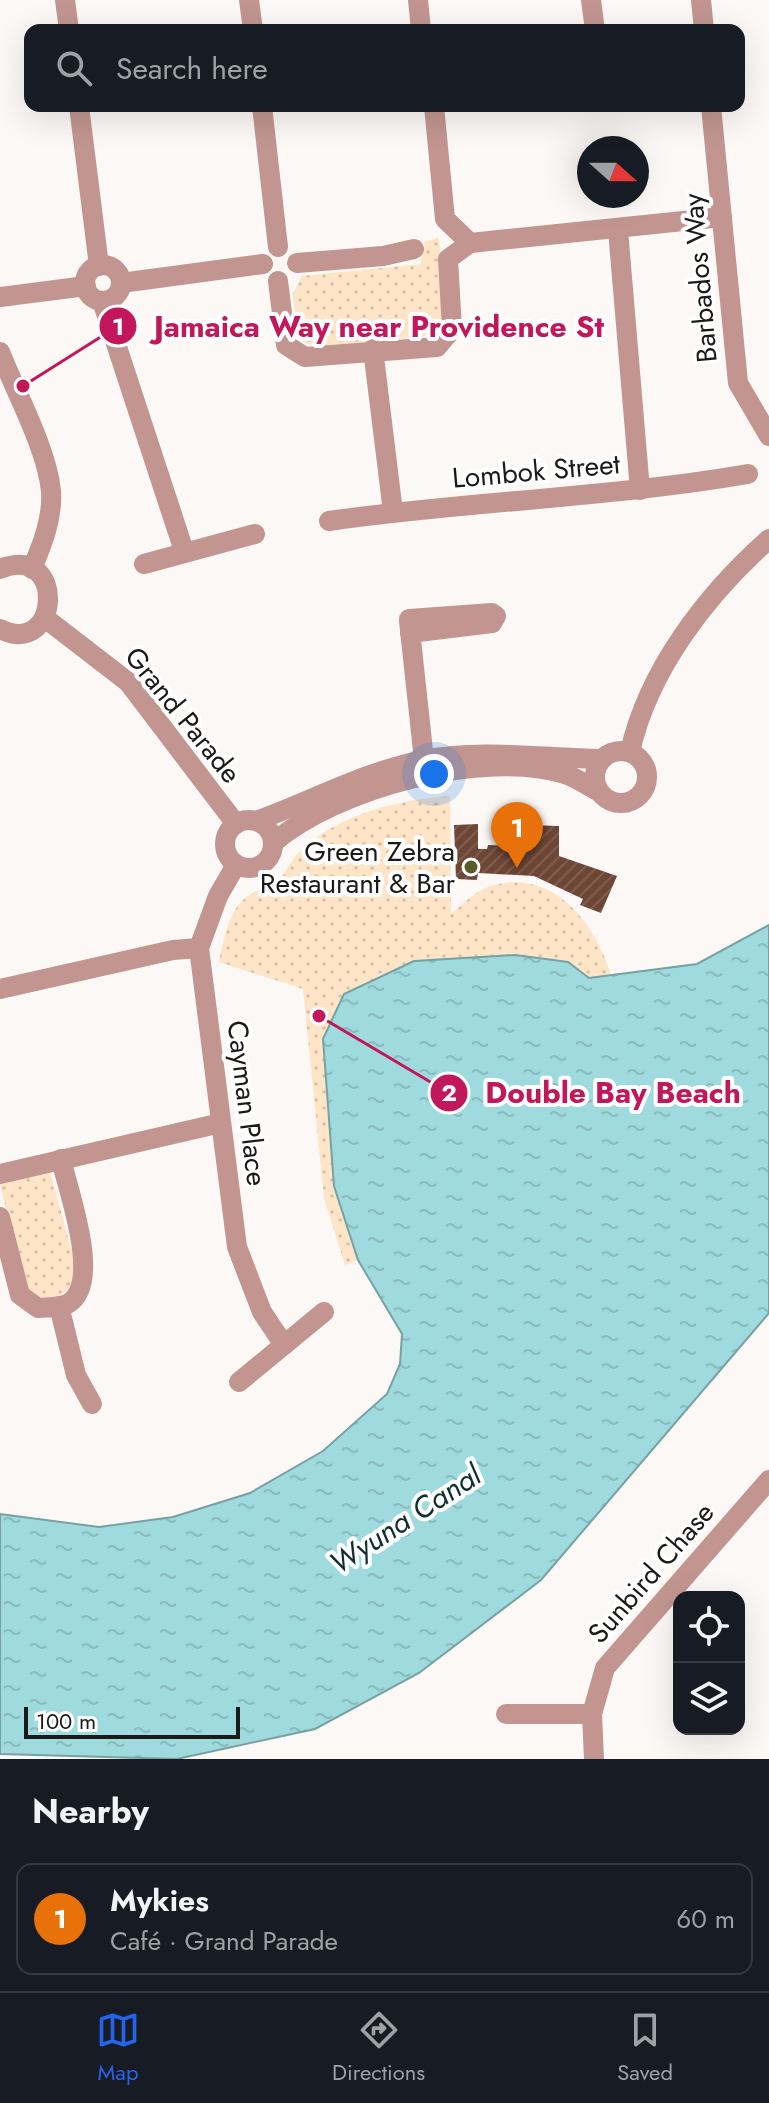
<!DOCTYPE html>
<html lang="en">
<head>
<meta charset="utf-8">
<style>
  :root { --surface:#171b24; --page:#242831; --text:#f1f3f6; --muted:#9ea1a6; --line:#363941; --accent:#2563eb }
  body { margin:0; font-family:Jost,sans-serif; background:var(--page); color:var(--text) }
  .controls { position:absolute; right:24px; bottom:24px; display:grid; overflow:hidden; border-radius:16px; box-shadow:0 8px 32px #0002 }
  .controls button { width:72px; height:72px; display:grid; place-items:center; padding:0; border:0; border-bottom:2px solid var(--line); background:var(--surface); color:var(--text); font:40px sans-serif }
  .compass { position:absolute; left:577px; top:136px; width:72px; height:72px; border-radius:50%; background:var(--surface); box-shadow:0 8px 32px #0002; rotate:111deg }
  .scale { position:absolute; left:24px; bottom:20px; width:216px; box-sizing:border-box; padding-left:8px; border:4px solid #1b1a19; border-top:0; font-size:22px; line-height:28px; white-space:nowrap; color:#1b1a19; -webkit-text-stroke:6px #fff; paint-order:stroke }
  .you { position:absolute; left:434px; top:774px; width:28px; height:28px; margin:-20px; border:6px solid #fff; border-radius:50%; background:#1a73e8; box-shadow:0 0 0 12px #1a73e833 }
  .badge { display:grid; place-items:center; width:52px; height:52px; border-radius:50%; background:var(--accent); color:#fff; font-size:26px; font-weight:700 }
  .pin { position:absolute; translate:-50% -66px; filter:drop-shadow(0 2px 4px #0008) }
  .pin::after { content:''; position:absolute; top:42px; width:28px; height:24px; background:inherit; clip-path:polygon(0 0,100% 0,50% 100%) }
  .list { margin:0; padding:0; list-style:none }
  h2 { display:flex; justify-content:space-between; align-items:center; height:104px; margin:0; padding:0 32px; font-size:34px }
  h2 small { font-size:26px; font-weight:400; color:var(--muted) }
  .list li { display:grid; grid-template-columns:52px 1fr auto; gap:24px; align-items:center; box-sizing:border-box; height:112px; margin:0 16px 16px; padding:0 16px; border:2px solid var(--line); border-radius:16px }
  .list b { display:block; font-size:30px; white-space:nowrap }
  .list p { margin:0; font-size:26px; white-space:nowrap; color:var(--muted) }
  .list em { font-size:26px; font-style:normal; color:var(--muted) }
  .icon { flex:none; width:44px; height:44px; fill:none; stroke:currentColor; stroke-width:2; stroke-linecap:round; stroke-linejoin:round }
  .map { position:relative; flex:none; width:769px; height:1759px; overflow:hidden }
  .search { position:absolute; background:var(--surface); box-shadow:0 8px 32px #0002; left:24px; right:24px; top:24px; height:88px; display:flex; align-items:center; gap:20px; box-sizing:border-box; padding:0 28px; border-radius:16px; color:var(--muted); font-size:30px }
  .sheet { height:232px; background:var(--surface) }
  nav { display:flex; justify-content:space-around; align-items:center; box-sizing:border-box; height:112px; border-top:2px solid var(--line); background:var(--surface); font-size:22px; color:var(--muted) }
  nav a { display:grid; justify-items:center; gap:4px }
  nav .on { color:var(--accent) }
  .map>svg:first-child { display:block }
</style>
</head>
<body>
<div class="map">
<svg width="769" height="1759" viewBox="0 0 769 1759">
  <defs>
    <pattern id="green-dots" width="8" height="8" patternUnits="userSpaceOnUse" patternTransform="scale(2)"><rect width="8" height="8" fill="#fee5c7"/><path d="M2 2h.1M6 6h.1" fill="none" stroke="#d9c4aa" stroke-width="1.8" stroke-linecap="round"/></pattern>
    <pattern id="water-ripples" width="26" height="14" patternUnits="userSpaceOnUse" patternTransform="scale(2)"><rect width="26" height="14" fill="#9fdbde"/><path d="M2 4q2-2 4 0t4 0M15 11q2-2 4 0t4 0" fill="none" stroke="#88bbbe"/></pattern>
    <pattern id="building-hatch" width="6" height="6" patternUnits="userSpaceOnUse" patternTransform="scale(2)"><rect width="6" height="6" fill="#6e4635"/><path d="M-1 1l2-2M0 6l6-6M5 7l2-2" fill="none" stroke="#7d5d50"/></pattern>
  </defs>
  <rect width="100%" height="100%" fill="#fbf8f5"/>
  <g fill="url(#green-dots)">
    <polygon points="439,238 445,322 436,335 319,348 301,341 292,295 302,276 421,264 425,241"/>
    <path d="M450,796L451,914C463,904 475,891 491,886C553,867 596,924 611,975L589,978L568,962L515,955L414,961L344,994L334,1186L358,1260L345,1265L324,1198L303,989L219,962C223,942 229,908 248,896C258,889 271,887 280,878C287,871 291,861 298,853C337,814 398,800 450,796Z"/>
    <path d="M50,1171L79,1278C63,1297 49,1305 26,1294L0,1184Z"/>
  </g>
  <polygon fill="url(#water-ripples)" stroke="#77a1a3" stroke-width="2" points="769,925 769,1313 541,1580 419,1673 315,1729 177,1759 0,1754 0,1514 99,1527 173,1517 250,1493 323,1451 387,1394 400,1364 402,1334 358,1260 334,1186 323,1039 344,994 414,961 515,955 568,962 589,978 697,964"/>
  <polygon fill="url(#building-hatch)" points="478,824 478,849 487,849 488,845 517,846 517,851 526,851 527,825 559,826 559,856 617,876 601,913 580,905 583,899 534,876 478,873 477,880 456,879 454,825"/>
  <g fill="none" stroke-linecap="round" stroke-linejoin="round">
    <g stroke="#c29590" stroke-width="20">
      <polyline points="65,0 69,30"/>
      <polyline points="249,0 253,30"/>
      <polyline points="418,0 421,30"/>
      <polyline points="591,0 595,30"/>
      <polyline points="701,0 704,30"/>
      <polyline points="79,106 99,266"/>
      <polyline points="262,106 278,247"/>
      <polyline points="434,106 445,219 470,243"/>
      <polyline points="711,106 738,383 769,436"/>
      <polyline points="618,230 640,490"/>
      <polyline points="470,243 722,217"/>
      <polyline points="297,263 383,256 414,249"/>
      <circle cx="103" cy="283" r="18"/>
      <polyline points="278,281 286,345 305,357 437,347 452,329 448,259 470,243"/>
      <polyline points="121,283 263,264"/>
      <polyline points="0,297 86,286"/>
      <polyline points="102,301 184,551"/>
      <polyline points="373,349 393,512"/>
      <path d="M0,352C16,393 47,449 51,491C53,518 42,545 32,569"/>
      <path d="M329,521C468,501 609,498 748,474"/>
      <polyline points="144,564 255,534"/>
      <path d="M0,569C67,542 61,659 0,629"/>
      <polyline points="45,618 128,682 236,824"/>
      <polyline points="409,619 492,613 496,616 492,623 410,633"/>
      <polyline points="409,621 424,760"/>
      <circle cx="621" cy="777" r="26"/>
      <path d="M630,752C648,670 707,594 769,539"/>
      <circle cx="249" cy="844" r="24"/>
      <path d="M256,821C311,801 364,772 423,760C481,749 542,758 601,759"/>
      <path d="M273,843C337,788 483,749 565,774C577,778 588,786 598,791"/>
      <polyline points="236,865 218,896 199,948 237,1247 262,1312 284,1345"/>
      <polyline points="0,989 173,950 199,948"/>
      <polyline points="0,1174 221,1123"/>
      <path d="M0,1217L20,1295L38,1308C48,1307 61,1308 69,1303C102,1282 68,1191 61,1159"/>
      <polyline points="59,1306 76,1375 92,1404"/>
      <polyline points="239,1382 324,1312"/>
      <polyline points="506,1714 592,1714"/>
      <polyline points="594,1759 592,1714 605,1668 769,1480"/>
    </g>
  </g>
  <circle fill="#5a5b28" stroke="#fff" stroke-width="3" cx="471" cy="867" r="8"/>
  <g text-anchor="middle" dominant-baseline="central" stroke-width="8" stroke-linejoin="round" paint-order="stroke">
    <g font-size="28" fill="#1b1a19" stroke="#fff">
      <text transform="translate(700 278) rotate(-95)">Barbados Way</text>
      <text transform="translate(536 471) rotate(-5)">Lombok Street</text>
      <text transform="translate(183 715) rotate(51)">Grand Parade</text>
      <text transform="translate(247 1103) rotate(83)">Cayman Place</text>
      <text transform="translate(651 1573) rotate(-49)">Sunbird Chase</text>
    </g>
    <g font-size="28" fill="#1b1a19" stroke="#fff" text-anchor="end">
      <text x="455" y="851">Green Zebra<tspan x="455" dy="32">Restaurant &amp; Bar</tspan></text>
    </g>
    <g font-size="30" font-style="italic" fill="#102f30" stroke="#fff">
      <text transform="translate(405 1519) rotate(-33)">Wyuna Canal</text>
    </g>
  </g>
  <path fill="none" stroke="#c2185b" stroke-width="3" d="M23 386L118 326M319 1016L449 1093"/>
  <g fill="#c2185b" stroke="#fff" stroke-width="3">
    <circle cx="23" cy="386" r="8"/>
    <circle cx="319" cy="1016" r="8"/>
    <circle cx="118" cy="326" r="20"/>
    <circle cx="449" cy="1093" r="20"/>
  </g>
  <g font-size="24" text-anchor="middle" font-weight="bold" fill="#fff">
    <text x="118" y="335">1</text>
    <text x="449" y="1101">2</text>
  </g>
  <g font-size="30" text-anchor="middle" font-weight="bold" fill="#c2185b" stroke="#fff" stroke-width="8" stroke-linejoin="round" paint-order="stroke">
    <text x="379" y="337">Jamaica Way near Providence St</text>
    <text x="613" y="1103">Double Bay Beach</text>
  </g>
</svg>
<div class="controls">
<button><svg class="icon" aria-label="locate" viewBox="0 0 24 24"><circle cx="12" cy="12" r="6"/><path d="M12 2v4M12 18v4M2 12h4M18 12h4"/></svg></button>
<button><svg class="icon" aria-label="layers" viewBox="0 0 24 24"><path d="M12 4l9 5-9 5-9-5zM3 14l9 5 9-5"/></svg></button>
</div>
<svg class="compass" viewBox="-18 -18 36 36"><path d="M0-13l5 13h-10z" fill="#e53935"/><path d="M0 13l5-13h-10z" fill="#9ea1a6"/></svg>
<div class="scale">100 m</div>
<div class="you"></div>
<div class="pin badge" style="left:517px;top:868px;background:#e8710a">1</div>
<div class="search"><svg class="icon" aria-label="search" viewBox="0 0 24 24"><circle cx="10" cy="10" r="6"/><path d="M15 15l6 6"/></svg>Search here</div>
</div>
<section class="sheet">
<h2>Nearby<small></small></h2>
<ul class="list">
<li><span class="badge" style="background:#e8710a">1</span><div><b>Mykies</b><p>Café · Grand Parade</p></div><em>60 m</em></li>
</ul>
</section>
<nav>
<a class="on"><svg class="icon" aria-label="map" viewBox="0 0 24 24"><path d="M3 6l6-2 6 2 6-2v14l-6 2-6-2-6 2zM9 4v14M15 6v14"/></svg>Map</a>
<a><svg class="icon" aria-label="directions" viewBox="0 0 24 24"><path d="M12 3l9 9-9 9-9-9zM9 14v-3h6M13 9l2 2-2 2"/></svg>Directions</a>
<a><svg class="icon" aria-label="saved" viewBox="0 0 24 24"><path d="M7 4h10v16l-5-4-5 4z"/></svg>Saved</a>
</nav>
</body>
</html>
